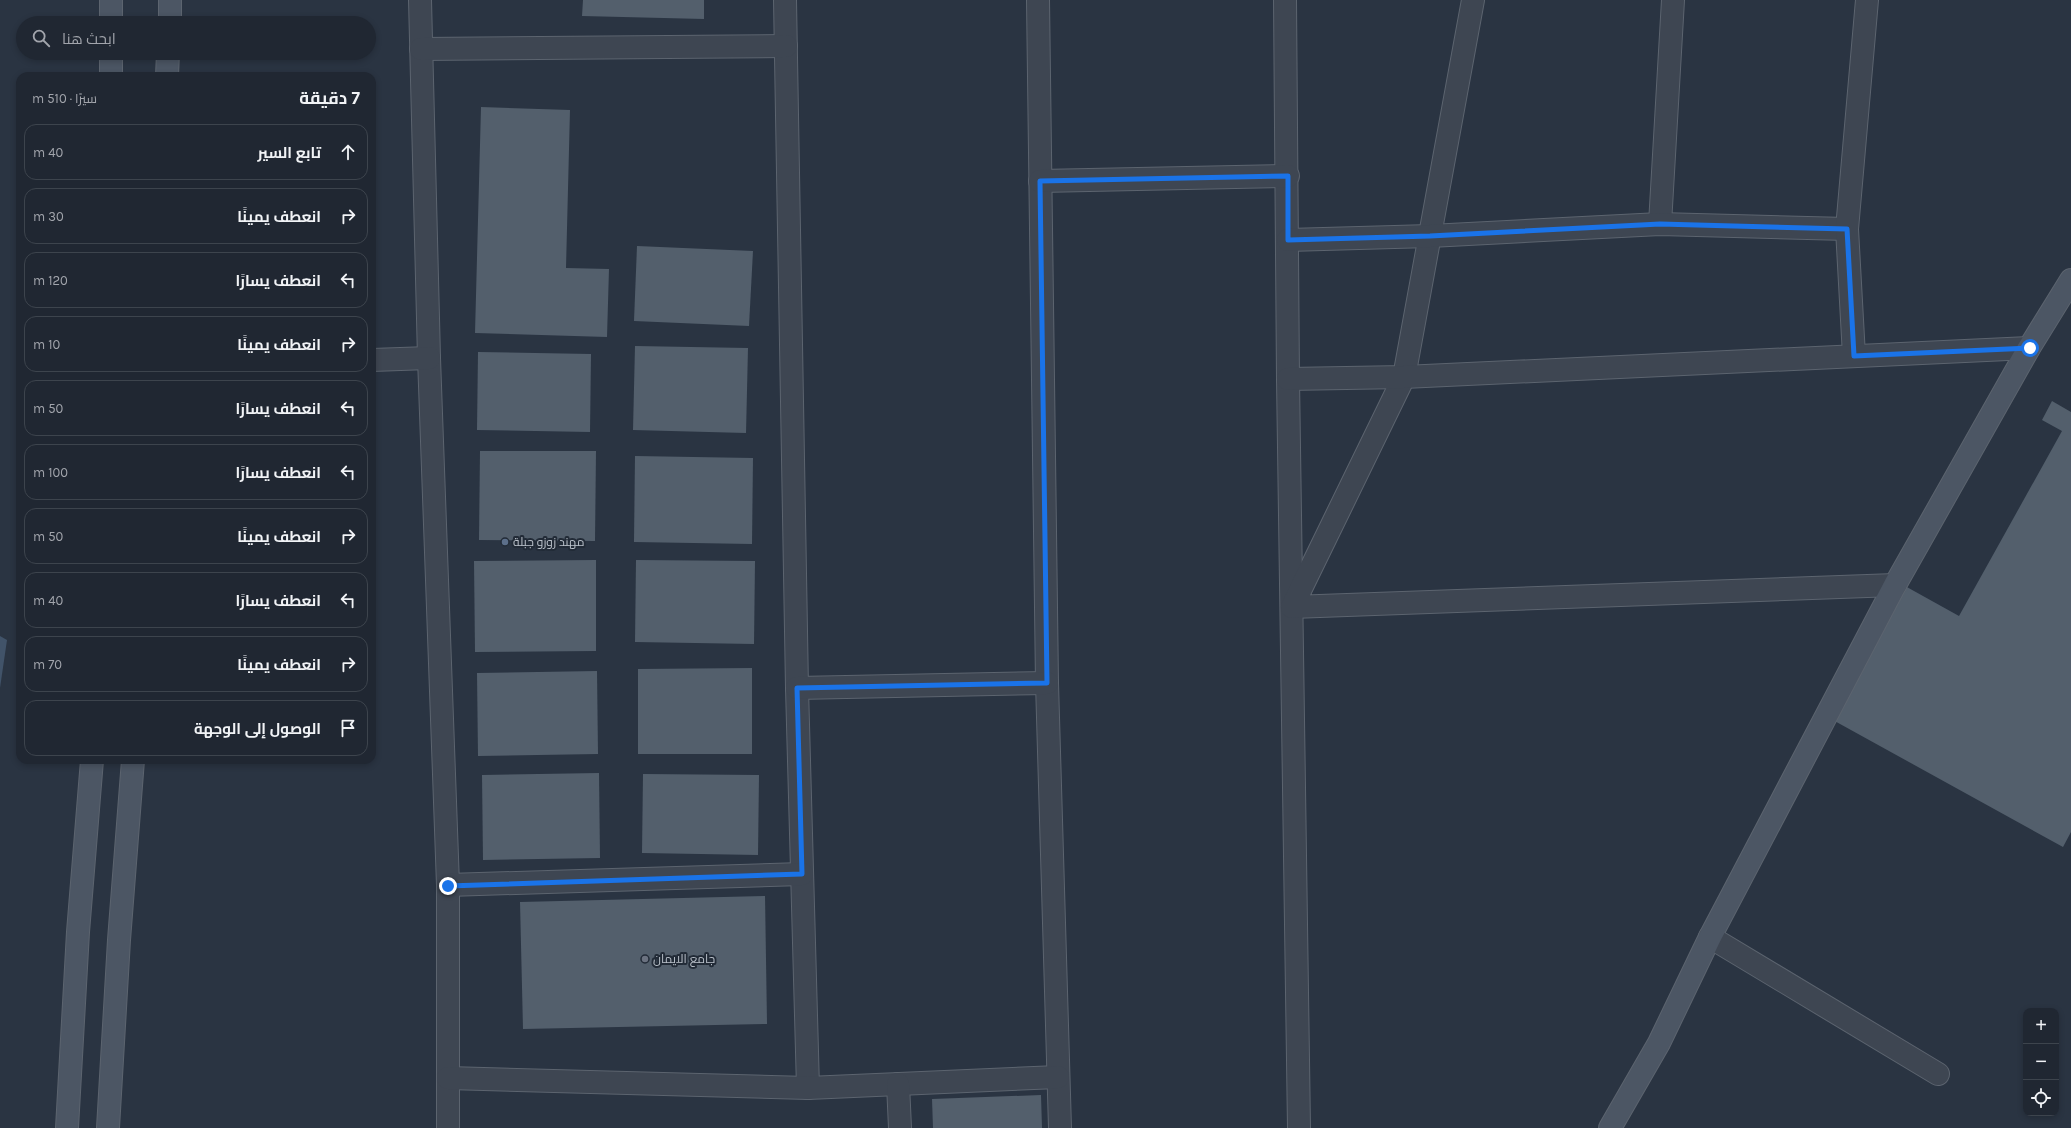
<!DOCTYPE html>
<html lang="ar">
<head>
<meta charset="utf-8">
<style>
  :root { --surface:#202732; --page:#282f3a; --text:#f1f3f6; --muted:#a2a5ac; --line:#3d444d }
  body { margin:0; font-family:Karla,Cairo,sans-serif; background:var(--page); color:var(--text); direction:rtl }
  .controls { position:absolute; right:12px; bottom:12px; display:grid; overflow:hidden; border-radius:8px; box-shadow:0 2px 6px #0003 }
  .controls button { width:36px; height:36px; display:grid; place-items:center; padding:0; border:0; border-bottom:1px solid var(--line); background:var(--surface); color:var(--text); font:20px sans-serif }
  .stop { position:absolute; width:12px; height:12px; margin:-9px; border:3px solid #1a73e8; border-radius:50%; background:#fff }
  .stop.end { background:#1a73e8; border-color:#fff; box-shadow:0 1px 4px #0008 }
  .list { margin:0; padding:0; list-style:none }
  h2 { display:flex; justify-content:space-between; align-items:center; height:52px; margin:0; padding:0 16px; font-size:17px }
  h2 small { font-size:13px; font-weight:400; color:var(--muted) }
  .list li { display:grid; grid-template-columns:26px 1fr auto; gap:12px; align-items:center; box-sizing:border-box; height:56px; margin:0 8px 8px; padding:0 8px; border:1px solid var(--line); border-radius:12px }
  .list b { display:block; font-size:15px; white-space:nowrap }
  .list em { font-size:13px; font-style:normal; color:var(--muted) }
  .icon { flex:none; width:22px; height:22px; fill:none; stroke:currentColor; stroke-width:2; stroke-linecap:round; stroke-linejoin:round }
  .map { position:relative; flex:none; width:2071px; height:1128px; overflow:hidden; direction:ltr }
  .search { position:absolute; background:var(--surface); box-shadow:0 2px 6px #0003; left:16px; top:16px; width:360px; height:44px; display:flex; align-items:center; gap:10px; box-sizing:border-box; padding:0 14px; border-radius:22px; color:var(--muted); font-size:15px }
  .panel { position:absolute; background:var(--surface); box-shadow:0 2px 6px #0003; left:16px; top:72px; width:360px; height:692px; border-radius:12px; direction:rtl }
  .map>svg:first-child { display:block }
</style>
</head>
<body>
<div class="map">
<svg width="2071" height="1128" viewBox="0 0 2071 1128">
  <rect width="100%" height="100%" fill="#2a3442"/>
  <polygon fill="#415369" points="0,636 7,640 0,688"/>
  <g fill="#535f6c">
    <polygon points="583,0 704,0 704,19 582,16"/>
    <polygon points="481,107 570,110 566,268 609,269 607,337 475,333"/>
    <polygon points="637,246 753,251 749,326 634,321"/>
    <polygon points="635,346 748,348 746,433 633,430"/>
    <polygon points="478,352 591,354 590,432 477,430"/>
    <polygon points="2052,401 2071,412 2071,832 2063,847 1831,719 1905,586 1959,616 2062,431 2042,420"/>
    <polygon points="480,451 596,451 595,541 479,540"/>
    <polygon points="635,456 753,458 752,544 634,542"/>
    <polygon points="596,560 596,651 475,652 474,561"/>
    <polygon points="636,560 755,561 754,644 635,642"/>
    <polygon points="752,668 752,754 638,754 638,669"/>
    <polygon points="597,671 598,754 478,756 477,673"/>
    <polygon points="599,773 600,858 483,860 482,775"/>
    <polygon points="643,774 759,775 758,855 642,853"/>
    <polygon points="765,896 767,1024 523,1029 520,902"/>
    <polygon points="1041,1095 1042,1128 933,1128 932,1099"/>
  </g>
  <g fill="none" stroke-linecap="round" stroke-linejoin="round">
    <g stroke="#5c646f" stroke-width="24">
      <g id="street">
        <polyline points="420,0 429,358 448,885 448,1128"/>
        <polyline points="785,0 797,688 808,1088"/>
        <polyline points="1038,0 1047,683 1060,1128"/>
        <polyline points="1285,0 1288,379 1299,1128"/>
        <polyline points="1473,0 1404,377 1292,607 1895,585"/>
        <polyline points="421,49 786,46"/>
        <polyline points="1040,181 1288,176"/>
        <polyline points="1660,224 1673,0"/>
        <polyline points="1288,240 1430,236 1660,224 1847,229"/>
        <polyline points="1854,356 1847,229 1867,0"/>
        <polyline points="372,360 429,358"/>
        <polyline points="1288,379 1404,377 2029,348"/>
        <polyline points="797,688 1047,683"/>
        <polyline points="448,885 802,874"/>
        <polyline points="1710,937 1938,1074"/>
        <polyline points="448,1078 808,1088 1058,1077"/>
        <polyline points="898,1084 900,1128"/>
      </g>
    </g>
    <g stroke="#5c646f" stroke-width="24">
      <g id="secondary">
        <polyline points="111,23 111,0"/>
        <polyline points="170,23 170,0"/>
        <polyline points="111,76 111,53"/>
        <polyline points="167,76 168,53"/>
        <polyline points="67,1128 78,932 92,760"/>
        <polyline points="108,1128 119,940 133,760"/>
        <polyline points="1610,1128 1659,1043 1710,937 1895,585 2029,348 2071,280"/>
      </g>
    </g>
    <use href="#street" stroke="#3e4652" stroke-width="22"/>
    <use href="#secondary" stroke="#4c5664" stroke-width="22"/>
  </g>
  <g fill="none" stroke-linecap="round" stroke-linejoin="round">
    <polyline stroke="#1a73e8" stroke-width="5" points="448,886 802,874 797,688 1047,683 1040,181 1288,176 1288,240 1430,236 1660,224 1847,229 1854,356 2030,348"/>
  </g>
  <circle fill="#5c6f8a" stroke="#222b37" stroke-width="1.5" cx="505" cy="542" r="4"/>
  <circle fill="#6b7280" stroke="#222b37" stroke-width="1.5" cx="645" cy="959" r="4"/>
  <g text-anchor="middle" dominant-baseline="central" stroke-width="4" stroke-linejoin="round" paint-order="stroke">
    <g font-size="12" fill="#bbc2cb" stroke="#222b37" text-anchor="start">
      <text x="513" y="542">مهند زوزو جبلة</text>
      <text x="653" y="959">جامع الايمان</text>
    </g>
  </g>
</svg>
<div class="controls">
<button>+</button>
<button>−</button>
<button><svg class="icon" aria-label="locate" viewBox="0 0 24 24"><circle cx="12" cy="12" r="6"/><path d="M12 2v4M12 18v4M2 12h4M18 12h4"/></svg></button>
</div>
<div class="stop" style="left:2030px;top:348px"></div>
<div class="stop end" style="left:448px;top:886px"></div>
<div class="search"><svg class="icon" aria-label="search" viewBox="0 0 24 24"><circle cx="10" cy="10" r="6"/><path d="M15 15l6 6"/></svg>ابحث هنا</div>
<section class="panel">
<h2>7 دقيقة<small>سيرًا · 510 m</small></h2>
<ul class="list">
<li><svg class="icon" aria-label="ahead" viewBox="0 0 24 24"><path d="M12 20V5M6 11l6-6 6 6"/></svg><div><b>تابع السير</b></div><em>40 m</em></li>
<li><svg class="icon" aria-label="right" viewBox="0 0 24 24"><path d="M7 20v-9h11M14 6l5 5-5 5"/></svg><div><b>انعطف يمينًا</b></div><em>30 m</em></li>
<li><svg class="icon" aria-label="left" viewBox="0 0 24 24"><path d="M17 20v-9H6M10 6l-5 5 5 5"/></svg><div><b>انعطف يسارًا</b></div><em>120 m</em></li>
<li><svg class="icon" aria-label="right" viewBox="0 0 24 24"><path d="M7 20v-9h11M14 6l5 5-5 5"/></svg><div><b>انعطف يمينًا</b></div><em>10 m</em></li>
<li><svg class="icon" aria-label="left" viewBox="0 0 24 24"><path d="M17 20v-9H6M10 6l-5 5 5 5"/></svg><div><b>انعطف يسارًا</b></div><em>50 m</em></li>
<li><svg class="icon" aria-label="left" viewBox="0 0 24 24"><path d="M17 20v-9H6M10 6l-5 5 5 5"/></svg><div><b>انعطف يسارًا</b></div><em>100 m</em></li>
<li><svg class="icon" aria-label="right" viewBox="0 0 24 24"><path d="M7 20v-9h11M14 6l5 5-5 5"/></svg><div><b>انعطف يمينًا</b></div><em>50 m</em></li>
<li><svg class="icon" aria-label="left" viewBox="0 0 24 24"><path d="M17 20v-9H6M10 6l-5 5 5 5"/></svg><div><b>انعطف يسارًا</b></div><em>40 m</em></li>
<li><svg class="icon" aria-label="right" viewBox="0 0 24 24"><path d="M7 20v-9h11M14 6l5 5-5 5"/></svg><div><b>انعطف يمينًا</b></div><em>70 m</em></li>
<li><svg class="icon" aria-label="arrive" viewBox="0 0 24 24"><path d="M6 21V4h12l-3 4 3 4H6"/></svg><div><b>الوصول إلى الوجهة</b></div></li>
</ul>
</section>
</div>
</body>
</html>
